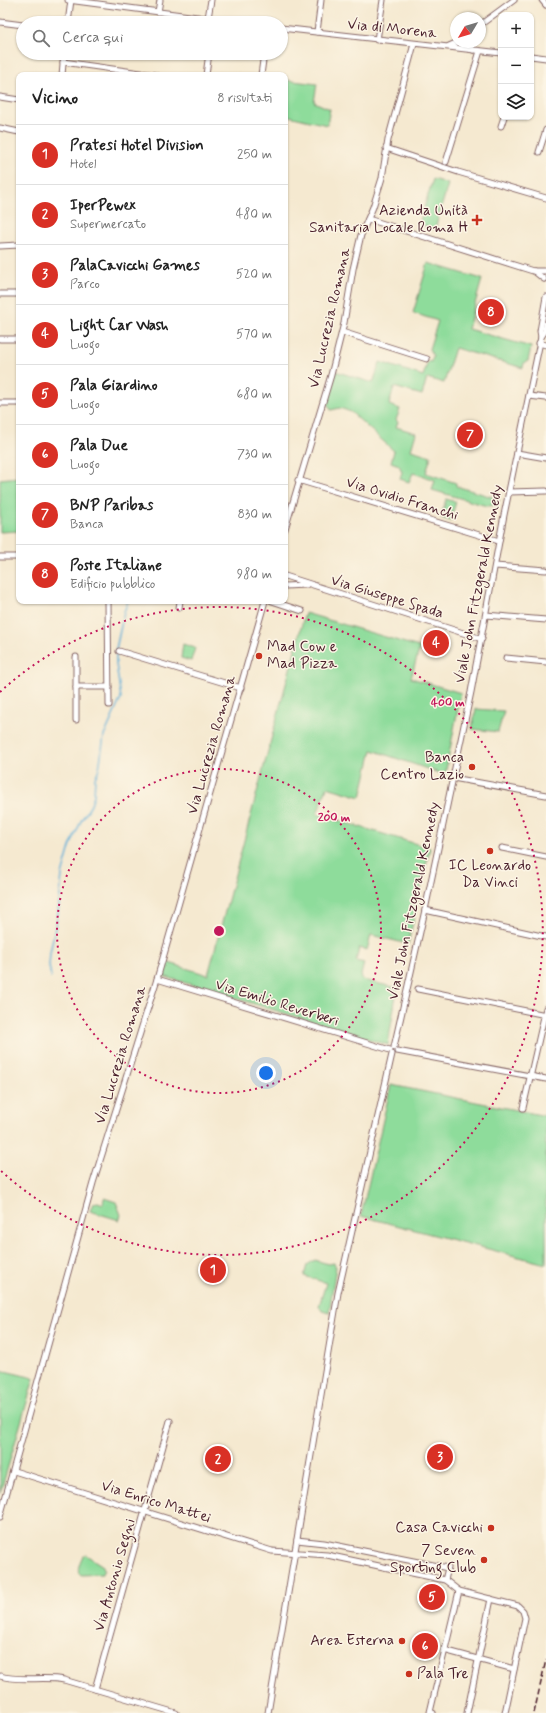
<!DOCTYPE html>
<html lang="it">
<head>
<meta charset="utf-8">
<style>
  :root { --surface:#fff; --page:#f2f2f2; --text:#222; --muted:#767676; --line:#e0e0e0; --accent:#d93025 }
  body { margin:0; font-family:Mynerve,sans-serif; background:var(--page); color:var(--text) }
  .controls { position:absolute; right:12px; top:12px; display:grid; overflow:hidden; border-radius:8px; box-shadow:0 1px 3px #0004 }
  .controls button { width:36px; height:36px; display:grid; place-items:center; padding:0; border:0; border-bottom:1px solid var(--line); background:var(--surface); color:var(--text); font:20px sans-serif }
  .compass { position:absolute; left:450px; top:12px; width:36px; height:36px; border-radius:50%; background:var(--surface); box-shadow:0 1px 3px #0004; rotate:232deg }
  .you { position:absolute; left:266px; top:1073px; width:14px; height:14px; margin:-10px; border:3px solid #fff; border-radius:50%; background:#1a73e8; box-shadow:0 0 0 6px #1a73e833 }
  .badge { display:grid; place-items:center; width:26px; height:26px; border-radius:50%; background:var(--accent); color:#fff; font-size:13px; font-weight:700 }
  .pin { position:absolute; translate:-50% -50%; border:2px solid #fff; box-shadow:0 1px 4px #0006 }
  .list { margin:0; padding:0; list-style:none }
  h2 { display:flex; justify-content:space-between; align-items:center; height:52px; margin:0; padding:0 16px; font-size:17px }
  h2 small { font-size:13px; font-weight:400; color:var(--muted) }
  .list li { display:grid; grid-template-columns:26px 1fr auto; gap:12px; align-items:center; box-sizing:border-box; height:60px; padding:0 16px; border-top:1px solid var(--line) }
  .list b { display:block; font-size:15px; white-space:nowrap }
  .list p { margin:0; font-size:13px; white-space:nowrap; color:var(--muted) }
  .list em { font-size:13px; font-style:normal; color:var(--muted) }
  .icon { flex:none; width:22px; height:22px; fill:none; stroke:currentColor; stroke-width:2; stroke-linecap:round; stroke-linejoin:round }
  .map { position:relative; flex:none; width:546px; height:1713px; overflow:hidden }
  .search { position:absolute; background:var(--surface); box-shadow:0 1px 3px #0004; left:16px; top:16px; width:272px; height:44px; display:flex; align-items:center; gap:10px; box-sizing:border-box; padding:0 14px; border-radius:22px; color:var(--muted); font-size:15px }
  .panel { position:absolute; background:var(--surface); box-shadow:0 1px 3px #0004; left:16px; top:72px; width:272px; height:532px; border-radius:8px }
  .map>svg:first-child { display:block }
</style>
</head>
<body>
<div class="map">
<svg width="546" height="1713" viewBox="0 0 546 1713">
  <rect width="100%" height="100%" fill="#fcf5e5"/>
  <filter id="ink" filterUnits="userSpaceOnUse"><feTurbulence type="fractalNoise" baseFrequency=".025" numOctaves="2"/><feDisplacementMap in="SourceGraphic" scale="8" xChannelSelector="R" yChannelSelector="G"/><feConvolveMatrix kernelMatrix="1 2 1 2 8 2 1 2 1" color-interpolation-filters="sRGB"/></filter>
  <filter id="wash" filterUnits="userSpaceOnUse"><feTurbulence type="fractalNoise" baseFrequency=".012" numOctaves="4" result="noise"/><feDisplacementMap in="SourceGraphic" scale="16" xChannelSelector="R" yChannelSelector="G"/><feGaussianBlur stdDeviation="0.9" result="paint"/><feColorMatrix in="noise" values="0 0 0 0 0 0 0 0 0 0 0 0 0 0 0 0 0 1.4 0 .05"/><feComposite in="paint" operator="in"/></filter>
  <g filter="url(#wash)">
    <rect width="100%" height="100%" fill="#f5e9d0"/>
    <g fill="#8edc9b" stroke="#6c7e63">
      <polygon points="285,80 317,84 314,102 330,109 327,125 285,115"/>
      <polygon points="433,179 448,184 435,229 419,224"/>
      <polygon points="428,263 482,279 468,329 531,347 528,361 524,363 523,368 455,348 444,383 427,378 422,395 394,387 389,405 400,409 396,420 398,422 396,427 416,433 411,450 431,456 426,473 456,483 456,486 499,499 498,505 487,506 432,490 435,480 413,473 409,482 400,479 402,472 399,465 391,462 394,451 351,412 340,408 331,410 327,403 335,371 373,383 380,362 423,376 428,361 431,362 433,356 429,349 438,321 413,313"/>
      <polygon points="19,477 19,531 0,532 0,479"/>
      <polygon points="446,499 456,502 450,521 441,518"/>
      <polygon points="305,613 422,648 419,650 411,678 461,693 445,775 372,750 361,797 327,787 317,814 430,848 408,944 371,935 367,950 359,948 356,961 364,963 361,975 363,980 397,988 388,1045 163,976 166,962 208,975"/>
      <polygon points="183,644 195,648 191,661 181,658"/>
      <polygon points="476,709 504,711 498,732 472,729"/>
      <polygon points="391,1085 546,1116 546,1264 361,1216"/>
      <polygon points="104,1198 116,1202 121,1215 119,1220 90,1211 93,1203 98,1202 103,1204"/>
      <polygon points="315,1260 328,1264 334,1263 336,1267 329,1313 322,1311 319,1306 326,1283 304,1276 307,1265"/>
      <polygon points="0,1370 34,1378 0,1494"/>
      <path d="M86,1555L103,1566L104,1569L102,1574L82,1575L79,1574C77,1569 80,1561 83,1556Z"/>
    </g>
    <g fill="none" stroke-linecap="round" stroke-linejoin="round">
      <polyline stroke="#5eafd9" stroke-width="1.5" points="51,977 49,966 50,953 58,913 62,875 70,847 81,821 91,805 94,795 95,778 99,769 104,736 121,698 116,664 116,649 124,612 128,601"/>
    </g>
  </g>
  <g filter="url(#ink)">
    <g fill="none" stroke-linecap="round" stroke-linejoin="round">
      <g stroke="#866665" stroke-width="7">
        <g id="minor">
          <polyline points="68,0 243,23"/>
          <polyline points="542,0 546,5"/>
          <polyline points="158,12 160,0"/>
          <polyline points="208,18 211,0"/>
          <polyline points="0,22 23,25"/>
          <polyline points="68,23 71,0"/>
          <polyline points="480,25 514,0"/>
          <polyline points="281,28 501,53"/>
          <polyline points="317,32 321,0"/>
          <polyline points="377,40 383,0"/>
          <polyline points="469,42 473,50"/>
          <polyline points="449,46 458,42"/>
          <polyline points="531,56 546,58"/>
          <polyline points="63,62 155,75"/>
          <polyline points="62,75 64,53"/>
          <polyline points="206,75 209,53"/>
          <polyline points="261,75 264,53"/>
          <polyline points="0,97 19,100"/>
          <polyline points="501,126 504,117"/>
          <polyline points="0,128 19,132"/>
          <polyline points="386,148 458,172 546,198"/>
          <polyline points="539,152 546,130"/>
          <polyline points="446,162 480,51"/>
          <polyline points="368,219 533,271 546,271"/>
          <polyline points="0,246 19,245"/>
          <polyline points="534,271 544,279"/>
          <polyline points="0,294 19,294"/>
          <polyline points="342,332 427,359"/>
          <polyline points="541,337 545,331 546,324"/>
          <polyline points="0,339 19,339"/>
          <polyline points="539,343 546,345"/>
          <polyline points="529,396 546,398"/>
          <polyline points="0,403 19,403"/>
          <polyline points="517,453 546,458"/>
          <polyline points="298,480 499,541"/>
          <polyline points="509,492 546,491"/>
          <polyline points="285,529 331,375 344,323 353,269 361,235 373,207 382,178 388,140 414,44"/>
          <polyline points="0,557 19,557"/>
          <polyline points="495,566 546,570"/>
          <polyline points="285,576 482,639"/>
          <polyline points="285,586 306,585"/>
          <polyline points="108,601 109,705"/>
          <polyline points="272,601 302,611"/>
          <polyline points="179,608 180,601"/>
          <polyline points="486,615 546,620"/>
          <polyline points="119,651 241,688"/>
          <polyline points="506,658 546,662"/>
          <polyline points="76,687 109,687"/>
          <polyline points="76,720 76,657"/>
          <polyline points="453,778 546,795"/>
          <polyline points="502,848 546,857"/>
          <polyline points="425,910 546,937"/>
          <polyline points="157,979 390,1050"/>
          <polyline points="418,989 546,1015"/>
          <polyline points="394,1047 425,910 471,692 504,515 541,337 540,331 546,297"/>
          <polyline points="397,1051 546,1079"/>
          <polyline points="523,1108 546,1008"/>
          <polyline points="14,1471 272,1551 327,1555 445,1580 459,1591 518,1606 523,1611 525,1618 505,1713"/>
          <polyline points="0,1517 93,1183 157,979 265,601"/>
          <polyline points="297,1540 324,1543 448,1568 445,1580"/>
          <polyline points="444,1650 514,1669"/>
          <path d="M0,1676C21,1682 43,1676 64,1680L176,1713"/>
          <polyline points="95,1689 170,1421"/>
          <polyline points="268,1713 338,1293 392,1054"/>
          <polyline points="433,1713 430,1712 459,1591"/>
          <polyline points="467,1713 491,1599"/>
        </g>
      </g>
      <use href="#minor" stroke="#fff" stroke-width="5"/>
      <polyline stroke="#4a1f2b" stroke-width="1.5" stroke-dasharray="6 3" stroke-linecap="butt" points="534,1713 546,1660"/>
    </g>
  </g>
  <g fill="none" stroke="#c2185b" stroke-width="2" stroke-dasharray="2 4">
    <circle cx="219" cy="931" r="162"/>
    <path d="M0 692A324 324 0 1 1 0 1170"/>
  </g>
  <g fill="#c8321e" stroke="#fcf5e5" stroke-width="1.5">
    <path d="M475 214h4v4h4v4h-4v4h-4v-4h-4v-4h4z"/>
    <circle cx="259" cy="656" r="4"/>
    <circle cx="472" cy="767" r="4"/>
    <circle cx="490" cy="851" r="4"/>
    <circle cx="491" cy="1528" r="4"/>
    <circle cx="484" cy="1560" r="4"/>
    <circle cx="402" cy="1641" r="4"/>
    <circle cx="409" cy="1674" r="4"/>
  </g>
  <g text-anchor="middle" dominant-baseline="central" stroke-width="3" stroke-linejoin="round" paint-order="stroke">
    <g font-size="15" fill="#4a1f2b" stroke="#fcf5e5">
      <text transform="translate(392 29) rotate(6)">Via di Morena</text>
      <text transform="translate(330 318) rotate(-77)">Via Lucrezia Romana</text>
      <text transform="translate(402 499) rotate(17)">Via Ovidio Franchi</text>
      <text transform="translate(479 584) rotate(-79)">Viale John Fitzgerald Kennedy</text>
      <text transform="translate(387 597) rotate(17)">Via Giuseppe Spada</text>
      <text transform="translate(212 745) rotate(-74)">Via Lucrezia Romana</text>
      <text transform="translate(414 901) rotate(-78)">Viale John Fitzgerald Kennedy</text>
      <text transform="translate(277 1003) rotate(17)">Via Emilio Reverberi</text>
      <text transform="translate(121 1055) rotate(-73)">Via Lucrezia Romana</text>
      <text transform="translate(156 1502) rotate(17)">Via Enrico Mattei</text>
      <text transform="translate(115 1575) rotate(-74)">Via Antonio Segni</text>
    </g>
    <g font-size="15" fill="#4a1f2b" stroke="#fcf5e5" text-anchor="end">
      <text x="468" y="211">Azienda Unità<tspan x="468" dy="17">Sanitaria Locale Roma H</tspan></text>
      <text x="267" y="647" text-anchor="start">Mad Cow e<tspan x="267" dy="17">Mad Pizza</tspan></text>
      <text x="464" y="758">Banca<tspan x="464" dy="17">Centro Lazio</tspan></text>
      <text x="490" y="866" text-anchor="middle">IC Leonardo<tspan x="490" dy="17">Da Vinci</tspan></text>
      <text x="483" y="1528">Casa Cavicchi</text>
      <text x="476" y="1551">7 Seven<tspan x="476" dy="17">Sporting Club</tspan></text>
      <text x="394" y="1641">Area Esterna</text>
      <text x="417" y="1674" text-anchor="start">Pala Tre</text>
    </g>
  </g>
  <circle cx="219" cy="931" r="6" fill="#c2185b" stroke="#fcf5e5" stroke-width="2"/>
  <g font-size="12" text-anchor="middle" font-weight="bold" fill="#c2185b" stroke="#fcf5e5" stroke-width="3" stroke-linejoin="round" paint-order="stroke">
    <text x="448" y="706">400 m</text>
    <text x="334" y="821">200 m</text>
  </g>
</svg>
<div class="controls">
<button>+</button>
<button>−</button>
<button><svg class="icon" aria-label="layers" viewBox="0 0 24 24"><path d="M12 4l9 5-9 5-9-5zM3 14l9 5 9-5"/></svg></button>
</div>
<svg class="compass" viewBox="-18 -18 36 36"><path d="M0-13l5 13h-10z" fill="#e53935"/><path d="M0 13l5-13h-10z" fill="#767676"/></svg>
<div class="you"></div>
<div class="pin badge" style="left:213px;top:1270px">1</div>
<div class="pin badge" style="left:218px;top:1459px">2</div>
<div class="pin badge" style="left:440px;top:1457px">3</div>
<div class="pin badge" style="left:436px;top:643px">4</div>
<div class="pin badge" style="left:432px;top:1597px">5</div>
<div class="pin badge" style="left:425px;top:1646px">6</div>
<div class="pin badge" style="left:470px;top:435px">7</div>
<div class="pin badge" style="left:491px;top:312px">8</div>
<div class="search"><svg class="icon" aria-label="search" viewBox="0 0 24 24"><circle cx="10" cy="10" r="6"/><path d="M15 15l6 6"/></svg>Cerca qui</div>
<section class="panel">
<h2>Vicino<small>8 risultati</small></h2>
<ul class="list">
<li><span class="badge">1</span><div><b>Pratesi Hotel Division</b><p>Hotel</p></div><em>250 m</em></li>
<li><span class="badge">2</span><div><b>IperPewex</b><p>Supermercato</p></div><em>480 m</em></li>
<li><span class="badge">3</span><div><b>PalaCavicchi Games</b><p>Parco</p></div><em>520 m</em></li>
<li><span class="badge">4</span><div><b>Light Car Wash</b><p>Luogo</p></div><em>570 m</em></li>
<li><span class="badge">5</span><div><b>Pala Giardino</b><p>Luogo</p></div><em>680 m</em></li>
<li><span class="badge">6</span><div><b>Pala Due</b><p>Luogo</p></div><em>730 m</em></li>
<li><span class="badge">7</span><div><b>BNP Paribas</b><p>Banca</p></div><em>830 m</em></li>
<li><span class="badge">8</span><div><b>Poste Italiane</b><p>Edificio pubblico</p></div><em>980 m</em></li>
</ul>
</section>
</div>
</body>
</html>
